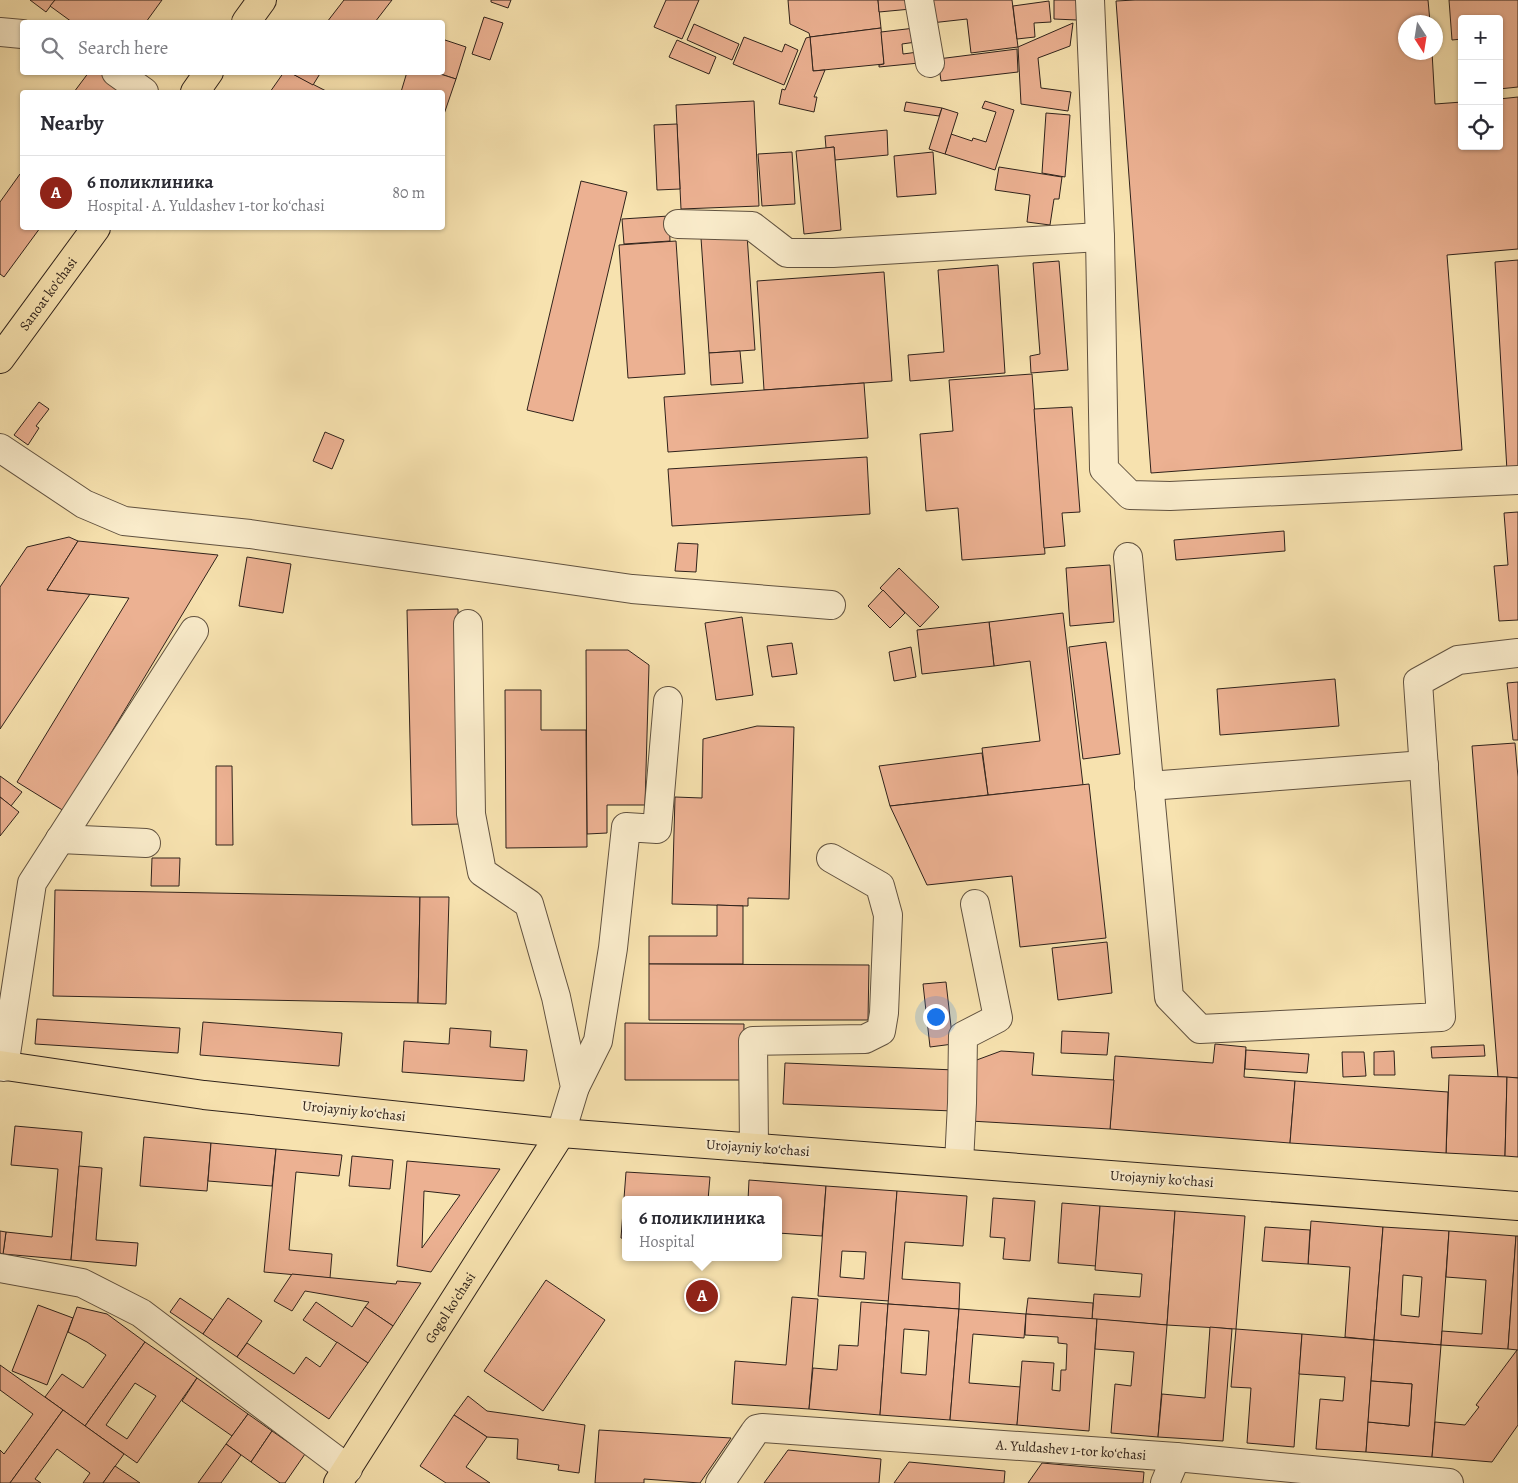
<!DOCTYPE html>
<html lang="en">
<head>
<meta charset="utf-8">
<style>
  :root { --surface:#fff; --page:#f2f2f3; --text:#2b2b33; --muted:#7c7c81; --line:#e1e1e2; --accent:#8f2418 }
  body { margin:0; font-family:Alegreya,serif; background:var(--page); color:var(--text) }
  .controls { position:absolute; right:15px; top:15px; display:grid; overflow:hidden; border-radius:5px; box-shadow:0 1px 4px #0004 }
  .controls button { width:45px; height:45px; display:grid; place-items:center; padding:0; border:0; border-bottom:1px solid var(--line); background:var(--surface); color:var(--text); font:25px sans-serif }
  .compass { position:absolute; left:1398px; top:15px; width:45px; height:45px; border-radius:50%; background:var(--surface); box-shadow:0 1px 4px #0004; rotate:168deg }
  .you { position:absolute; left:935px; top:1016px; width:18px; height:18px; margin:-12px; border:4px solid #fff; border-radius:50%; background:#1a73e8; box-shadow:0 0 0 8px #1a73e833 }
  .badge { display:grid; place-items:center; width:32px; height:32px; border-radius:50%; background:var(--accent); color:#fff; font-size:16px; font-weight:700 }
  .pin { position:absolute; translate:-50% -50%; border:2px solid #fff; box-shadow:0 1px 5px #0006 }
  .popup { position:absolute; left:622px; top:1196px; width:160px; height:65px; box-sizing:border-box; display:grid; place-content:center; border-radius:5px; background:var(--surface); filter:drop-shadow(0 1px 4px #0005); font-size:16px; white-space:nowrap; color:var(--muted) }
  .popup b { font-size:19px; color:var(--text) }
  .popup::after { content:''; position:absolute; left:50%; top:100%; margin-left:-10px; border:10px solid transparent; border-top-color:var(--surface) }
  .list { margin:0; padding:0; list-style:none }
  h2 { display:flex; justify-content:space-between; align-items:center; height:65px; margin:0; padding:0 20px; font-size:21px }
  h2 small { font-size:16px; font-weight:400; color:var(--muted) }
  .list li { display:grid; grid-template-columns:32px 1fr auto; gap:15px; align-items:center; box-sizing:border-box; height:75px; padding:0 20px; border-top:1px solid var(--line) }
  .list b { display:block; font-size:19px; white-space:nowrap }
  .list p { margin:0; font-size:16px; white-space:nowrap; color:var(--muted) }
  .list em { font-size:16px; font-style:normal; color:var(--muted) }
  .icon { flex:none; width:28px; height:28px; fill:none; stroke:currentColor; stroke-width:2; stroke-linecap:round; stroke-linejoin:round }
  .map { position:relative; flex:none; width:1518px; height:1483px; overflow:hidden }
  .search { position:absolute; background:var(--surface); box-shadow:0 1px 4px #0004; left:20px; top:20px; width:425px; height:55px; display:flex; align-items:center; gap:12px; box-sizing:border-box; padding:0 18px; border-radius:5px; color:var(--muted); font-size:19px }
  .panel { position:absolute; background:var(--surface); box-shadow:0 1px 4px #0004; left:20px; top:90px; width:425px; height:140px; border-radius:5px }
  .map>svg:first-child { display:block }
</style>
</head>
<body>
<div class="map">
<svg width="1518" height="1483" viewBox="0 0 1518 1483">
  <rect width="100%" height="100%" fill="#f7e2af"/>
  <filter id="stains"><feTurbulence type="fractalNoise" baseFrequency=".004" numOctaves="4"/><feColorMatrix values="0 0 0 0 .2 0 0 0 0 .09 0 0 0 0 .02 0 0 0 .5 -.17"/></filter>
  <radialGradient id="worn" r=".72"><stop offset=".6" stop-color="#630" stop-opacity="0"/><stop offset="1" stop-color="#630" stop-opacity=".3"/></radialGradient>
  <g fill="#ecb192" stroke="#2f221b" fill-rule="evenodd">
    <polygon points="30,0 55,0 46,12"/>
    <polygon points="55,0 162,0 146,22 72,22 50,6"/>
    <polygon points="344,0 392,0 375,22 377,22 327,22"/>
    <polygon points="491,0 511,0 508,8 491,2"/>
    <polygon points="666,0 699,0 682,39 654,27"/>
    <polygon points="788,0 878,0 881,28 810,37 809,33 790,24"/>
    <polygon points="878,0 910,0 911,9 879,12"/>
    <polygon points="928,0 1012,0 1018,47 971,53 967,19 931,23"/>
    <polygon points="1054,0 1078,0 1077,20 1054,19"/>
    <polygon points="1135,0 1428,0 1430,22 1406,22 1406,52 1432,52 1435,104 1462,102 1462,146 1499,146 1499,99 1518,97 1518,249 1447,255 1462,450 1151,473 1116,1"/>
    <polygon points="1449,0 1518,0 1518,87 1499,89 1499,19 1462,19 1462,39 1452,40"/>
    <polygon points="1049,1 1051,22 1034,23 1035,37 1017,39 1013,6"/>
    <polygon points="484,17 503,23 490,60 472,54"/>
    <polygon points="1073,23 1070,46 1038,58 1041,88 1071,92 1068,111 1021,104 1018,47"/>
    <polygon points="694,24 739,44 732,60 687,40"/>
    <polygon points="881,28 884,64 813,71 810,37"/>
    <polygon points="915,28 916,42 902,44 903,54 918,52 919,63 879,67 879,65 884,64 881,32"/>
    <polygon points="744,37 782,52 785,44 798,50 784,85 733,64"/>
    <polygon points="810,37 813,71 825,70 814,97 817,97 814,112 779,104 782,89 785,90 806,38"/>
    <polygon points="442,39 466,47 456,79 434,72 442,72"/>
    <polygon points="677,40 716,57 709,74 669,57"/>
    <polygon points="1017,49 1018,72 941,81 938,59"/>
    <polygon points="89,72 98,72 126,92 74,92"/>
    <polygon points="284,72 289,72 328,92 270,92"/>
    <polygon points="289,72 321,72 313,85"/>
    <polygon points="407,72 434,72 456,79 442,120 442,92 401,92"/>
    <polygon points="754,101 759,206 681,209 676,105"/>
    <polygon points="985,101 1014,110 995,170 945,154 951,134 972,141 973,138 986,142 996,112 982,108"/>
    <polygon points="906,102 942,108 939,116 904,111"/>
    <polygon points="942,108 958,113 945,154 929,149"/>
    <polygon points="1046,113 1070,115 1065,177 1042,173"/>
    <polygon points="677,124 680,189 657,190 654,125"/>
    <polygon points="887,130 888,155 835,160 834,147 826,148 825,136"/>
    <polygon points="834,147 841,230 804,234 796,151"/>
    <polygon points="792,152 795,204 762,206 758,154"/>
    <polygon points="933,152 936,194 897,197 894,156"/>
    <polygon points="999,167 1062,177 1059,199 1054,199 1050,225 1027,222 1030,195 995,190"/>
    <polygon points="20,174 22,176 22,228 40,228 4,277 0,274 0,202"/>
    <polygon points="581,181 627,192 573,421 527,410"/>
    <polygon points="669,216 670,241 624,244 622,219"/>
    <polygon points="747,235 755,350 709,353 701,238"/>
    <polygon points="676,241 685,374 628,378 619,245"/>
    <polygon points="1518,260 1518,470 1507,471 1495,262"/>
    <polygon points="1059,261 1068,370 1031,373 1030,356 1040,354 1033,263"/>
    <polygon points="998,265 1005,373 910,381 908,355 944,352 938,270"/>
    <polygon points="884,272 892,381 764,390 757,281"/>
    <polygon points="740,351 743,383 711,385 709,353"/>
    <polygon points="1032,374 1045,554 962,560 958,508 926,511 920,434 953,431 949,380"/>
    <polygon points="864,383 868,438 668,452 664,397"/>
    <polygon points="39,402 49,409 36,426 39,428 28,445 14,435"/>
    <polygon points="1072,407 1080,512 1062,513 1065,546 1044,548 1034,409"/>
    <polygon points="325,432 344,440 332,469 313,461"/>
    <polygon points="867,457 870,514 672,526 668,469"/>
    <polygon points="1518,512 1518,620 1499,621 1494,566 1508,565 1504,513"/>
    <polygon points="1284,531 1285,551 1176,560 1174,540"/>
    <polygon points="69,537 78,541 47,590 90,594 0,729 0,587 27,547"/>
    <polygon points="78,541 218,555 64,811 17,782 129,598 47,590"/>
    <polygon points="678,543 698,544 696,572 675,571"/>
    <polygon points="247,557 291,564 283,613 239,606"/>
    <polygon points="1110,565 1114,622 1070,626 1066,568"/>
    <polygon points="899,568 939,607 920,627 880,588"/>
    <polygon points="883,590 905,613 890,628 868,606"/>
    <polygon points="458,609 463,824 412,825 407,610"/>
    <polygon points="1063,613 1083,785 988,795 982,748 1040,741 1030,661 994,666 989,622"/>
    <polygon points="742,617 753,695 716,700 705,623"/>
    <polygon points="989,622 994,666 922,674 917,630"/>
    <polygon points="1106,642 1120,754 1083,759 1069,647"/>
    <polygon points="792,643 797,674 772,677 767,646"/>
    <polygon points="911,647 916,677 894,681 889,652"/>
    <polygon points="586,650 628,650 649,665 645,805 607,805 607,833 587,834"/>
    <polygon points="1335,679 1339,726 1220,735 1217,689"/>
    <polygon points="1518,682 1518,740 1513,740 1507,683"/>
    <polygon points="505,690 541,690 541,730 586,730 587,847 506,848"/>
    <polygon points="757,726 794,727 789,899 748,898 748,906 672,904 675,797 702,798 703,739"/>
    <polygon points="1515,743 1518,777 1518,1078 1498,1077 1472,746"/>
    <polygon points="982,753 988,795 890,806 879,766"/>
    <polygon points="216,766 232,766 233,845 216,845"/>
    <polygon points="0,776 22,792 11,806 0,797"/>
    <polygon points="1089,784 1106,938 1020,947 1012,876 927,885 890,806"/>
    <polygon points="0,797 19,812 0,836"/>
    <polygon points="152,858 180,858 179,886 151,886"/>
    <polygon points="55,890 420,897 418,1003 53,996"/>
    <polygon points="420,897 449,897 446,1004 418,1003"/>
    <polygon points="717,905 743,906 743,964 649,964 649,936 717,936"/>
    <polygon points="1107,942 1112,993 1058,1000 1052,948"/>
    <polygon points="649,964 869,965 868,1020 649,1020"/>
    <polygon points="946,982 953,1044 930,1047 923,984"/>
    <polygon points="37,1019 180,1028 178,1053 35,1044"/>
    <polygon points="203,1022 342,1033 339,1066 200,1055"/>
    <polygon points="625,1023 744,1024 743,1080 625,1080"/>
    <polygon points="450,1028 491,1031 490,1047 527,1050 524,1081 402,1072 404,1041 449,1044"/>
    <polygon points="1062,1031 1109,1033 1107,1055 1061,1053"/>
    <polygon points="1215,1044 1246,1047 1244,1077 1295,1081 1290,1143 1110,1129 1115,1056 1213,1063"/>
    <polygon points="1484,1045 1485,1056 1432,1058 1431,1047"/>
    <polygon points="1246,1050 1309,1054 1307,1073 1245,1069"/>
    <polygon points="1001,1051 1034,1053 1032,1075 1114,1080 1110,1129 970,1121 974,1061"/>
    <polygon points="1394,1051 1395,1075 1374,1075 1374,1052"/>
    <polygon points="1342,1052 1364,1052 1366,1076 1343,1077"/>
    <polygon points="785,1063 955,1070 953,1111 783,1104"/>
    <polygon points="1449,1075 1507,1077 1505,1156 1446,1153"/>
    <polygon points="1507,1077 1518,1078 1518,1157 1505,1156"/>
    <polygon points="1295,1081 1448,1092 1446,1153 1290,1143"/>
    <polygon points="15,1126 82,1132 71,1260 3,1254 6,1232 52,1237 58,1169 11,1165"/>
    <polygon points="144,1137 211,1143 207,1191 140,1186"/>
    <polygon points="211,1143 276,1149 272,1186 208,1181"/>
    <polygon points="276,1149 342,1155 339,1176 296,1172 289,1250 332,1254 330,1278 264,1272"/>
    <polygon points="352,1156 393,1160 390,1189 349,1186"/>
    <path d="M407,1161L500,1169L431,1272L397,1266ZM424,1191L460,1195L422,1248Z"/>
    <polygon points="79,1166 102,1168 96,1240 138,1243 136,1266 71,1260"/>
    <polygon points="626,1172 710,1177 708,1200 626,1200 626,1239 621,1238"/>
    <polygon points="749,1180 826,1186 822,1236 778,1233 778,1200 748,1200"/>
    <path d="M826,1186L897,1191L889,1301L818,1296ZM842,1251L866,1252L864,1279L840,1277Z"/>
    <polygon points="897,1191 967,1196 963,1246 905,1242 902,1279 960,1283 959,1309 888,1304"/>
    <polygon points="993,1198 1035,1201 1030,1261 1003,1259 1005,1238 990,1237"/>
    <polygon points="1062,1203 1100,1206 1096,1266 1058,1263"/>
    <polygon points="1100,1206 1175,1211 1167,1325 1092,1319 1094,1294 1140,1297 1142,1274 1095,1270"/>
    <polygon points="1175,1211 1245,1216 1236,1329 1167,1325"/>
    <polygon points="1311,1221 1383,1227 1374,1340 1345,1337 1350,1267 1308,1264"/>
    <polygon points="1265,1227 1310,1230 1308,1264 1262,1261"/>
    <path d="M1383,1227L1449,1231L1441,1345L1374,1340ZM1403,1275L1422,1277L1419,1317L1401,1315Z"/>
    <polygon points="0,1231 6,1232 3,1254 0,1253"/>
    <polygon points="1449,1231 1516,1236 1508,1349 1441,1345 1442,1331 1482,1334 1486,1280 1446,1277"/>
    <polygon points="1516,1236 1518,1236 1518,1350 1508,1349"/>
    <polygon points="292,1274 396,1284 397,1281 421,1283 393,1326 365,1307 369,1302 305,1291 292,1311 274,1301"/>
    <polygon points="546,1280 605,1320 543,1411 484,1371"/>
    <polygon points="792,1297 818,1299 809,1409 732,1404 735,1361 786,1365"/>
    <polygon points="180,1298 213,1320 203,1334 170,1312"/>
    <polygon points="228,1298 262,1321 237,1357 203,1334"/>
    <polygon points="1028,1298 1093,1303 1092,1319 1026,1314"/>
    <polygon points="316,1302 352,1327 365,1307 393,1326 368,1363 303,1320"/>
    <polygon points="861,1302 888,1304 880,1415 809,1409 813,1368 837,1370 839,1345 858,1346"/>
    <path d="M888,1304L959,1309L950,1420L880,1415ZM904,1329L929,1331L926,1375L901,1373Z"/>
    <polygon points="38,1305 73,1318 47,1385 12,1371"/>
    <polygon points="77,1307 107,1314 145,1342 85,1426 45,1397 62,1374 83,1388 106,1355 87,1342 68,1332"/>
    <polygon points="959,1309 1026,1314 1024,1338 973,1334 969,1383 1021,1387 1017,1425 950,1420"/>
    <polygon points="1026,1314 1097,1319 1089,1431 1017,1425 1022,1361 1054,1363 1052,1390 1060,1391 1061,1370 1066,1370 1067,1344 1058,1343 1058,1337 1025,1335"/>
    <polygon points="1097,1319 1167,1325 1158,1437 1111,1433 1115,1384 1131,1386 1134,1352 1095,1349"/>
    <polygon points="1210,1327 1232,1329 1223,1441 1158,1437 1162,1394 1205,1398"/>
    <polygon points="1236,1329 1302,1334 1294,1447 1247,1443 1251,1388 1231,1387"/>
    <polygon points="1302,1334 1374,1340 1366,1452 1316,1449 1320,1399 1343,1401 1345,1377 1299,1374"/>
    <polygon points="1374,1340 1441,1345 1432,1457 1366,1452 1368,1422 1409,1426 1412,1384 1371,1381"/>
    <path d="M145,1342L197,1378L137,1463L85,1426ZM135,1383L156,1396L127,1439L106,1425Z"/>
    <polygon points="337,1342 368,1363 329,1419 237,1357 247,1343 294,1374 306,1357 320,1367"/>
    <polygon points="1517,1350 1518,1425 1492,1462 1432,1457 1435,1422 1465,1425 1479,1407 1476,1405"/>
    <polygon points="0,1365 63,1410 10,1483 0,1483 0,1450 4,1454 33,1414 0,1390"/>
    <polygon points="197,1378 248,1414 232,1436 182,1401"/>
    <polygon points="1371,1381 1412,1384 1409,1426 1368,1422"/>
    <polygon points="468,1396 487,1411 585,1425 579,1473 558,1470 559,1465 517,1459 518,1439 487,1437 454,1415"/>
    <polygon points="63,1410 124,1454 103,1483 83,1483 90,1473 57,1449 35,1479 41,1483 10,1483"/>
    <polygon points="248,1414 272,1431 251,1462 226,1444"/>
    <polygon points="454,1415 487,1437 466,1467 490,1483 446,1483 420,1466"/>
    <polygon points="599,1430 731,1438 700,1483 644,1479 644,1483 595,1483"/>
    <polygon points="272,1431 305,1454 285,1483 280,1483 251,1462"/>
    <polygon points="226,1444 241,1455 221,1483 198,1483"/>
    <polygon points="788,1450 881,1459 879,1483 764,1483"/>
    <polygon points="909,1462 1005,1471 1004,1483 894,1483"/>
    <polygon points="1042,1463 1144,1472 1143,1483 1028,1483"/>
    <polygon points="115,1466 140,1483 103,1483"/>
  </g>
  <g fill="none" stroke-linecap="round" stroke-linejoin="round">
    <g stroke="#615240" stroke-width="30">
      <g id="minor">
        <polyline points="919,0 930,63"/>
        <polyline points="1090,0 1100,237 1104,469 1130,495 1170,496 1518,480"/>
        <polyline points="0,32 22,34"/>
        <polyline points="116,72 144,92"/>
        <polyline points="678,224 752,226 787,253 833,253 1100,237"/>
        <polyline points="0,448 84,504 124,521 250,534 632,589 831,605"/>
        <polyline points="1128,557 1169,997 1200,1029 1441,1017 1418,682 1458,660 1518,653"/>
        <polyline points="468,624 471,814 482,872 529,904 556,997 575,1087 561,1133"/>
        <polyline points="1149,786 1424,765"/>
        <polyline points="60,839 146,843"/>
        <polyline points="4,1067 32,883 194,631"/>
        <polyline points="575,1087 598,1041 613,948 626,827 657,829 668,701"/>
        <polyline points="754,1147 753,1041 865,1039 881,1031 884,1013 888,915 880,886 831,858"/>
        <polyline points="959,1163 962,1103 963,1036 998,1018 975,904"/>
        <polyline points="0,1268 82,1283 141,1313 348,1469"/>
        <polyline points="720,1483 754,1433 757,1429 762,1428 1176,1457 1449,1483"/>
        <polyline points="1165,1483 1176,1457"/>
      </g>
    </g>
    <g stroke="#2f221b" stroke-width="30">
      <g id="major">
        <polyline points="246,22 262,0"/>
        <polyline points="195,92 209,72"/>
        <path id="s1" d="M0,359L96,228"/>
        <polyline points="0,1065 204,1095 561,1133 1518,1206"/>
        <path id="s2" d="M338,1483L561,1133"/>
      </g>
    </g>
    <use href="#minor" stroke="#faeccb" stroke-width="28"/>
    <use href="#major" stroke="#f7e2af" stroke-width="28"/>
  </g>
  <g text-anchor="middle" dominant-baseline="central" stroke-width="4.5" stroke-linejoin="round" paint-order="stroke">
    <g font-size="14" fill="#2f221b" stroke="#faeccb">
      <text stroke="none"><textPath href="#s1" startOffset="81">Sanoat ko'chasi</textPath></text>
      <text transform="translate(354 1111) rotate(6)">Urоjayniy koʻchasi</text>
      <text transform="translate(758 1148) rotate(4)">Urоjayniy koʻchasi</text>
      <text transform="translate(1162 1179) rotate(4)">Urоjayniy koʻchasi</text>
      <text stroke="none"><textPath href="#s2" startOffset="208">Gogol ko'chasi</textPath></text>
      <text transform="translate(1071 1450) rotate(4)">A. Yuldashev 1-tor koʻchasi</text>
    </g>
  </g>
  <rect width="100%" height="100%" filter="url(#stains)"/>
  <rect width="100%" height="100%" fill="url(#worn)"/>
</svg>
<div class="controls">
<button>+</button>
<button>−</button>
<button><svg class="icon" aria-label="locate" viewBox="0 0 24 24"><circle cx="12" cy="12" r="6"/><path d="M12 2v4M12 18v4M2 12h4M18 12h4"/></svg></button>
</div>
<svg class="compass" viewBox="-18 -18 36 36"><path d="M0-13l5 13h-10z" fill="#e53935"/><path d="M0 13l5-13h-10z" fill="#7c7c81"/></svg>
<div class="you"></div>
<div class="pin badge" style="left:702px;top:1296px">A</div>
<div class="popup"><b>6 поликлиника</b>Hospital</div>
<div class="search"><svg class="icon" aria-label="search" viewBox="0 0 24 24"><circle cx="10" cy="10" r="6"/><path d="M15 15l6 6"/></svg>Search here</div>
<section class="panel">
<h2>Nearby<small></small></h2>
<ul class="list">
<li><span class="badge">A</span><div><b>6 поликлиника</b><p>Hospital · A. Yuldashev 1-tor koʻchasi</p></div><em>80 m</em></li>
</ul>
</section>
</div>
</body>
</html>
